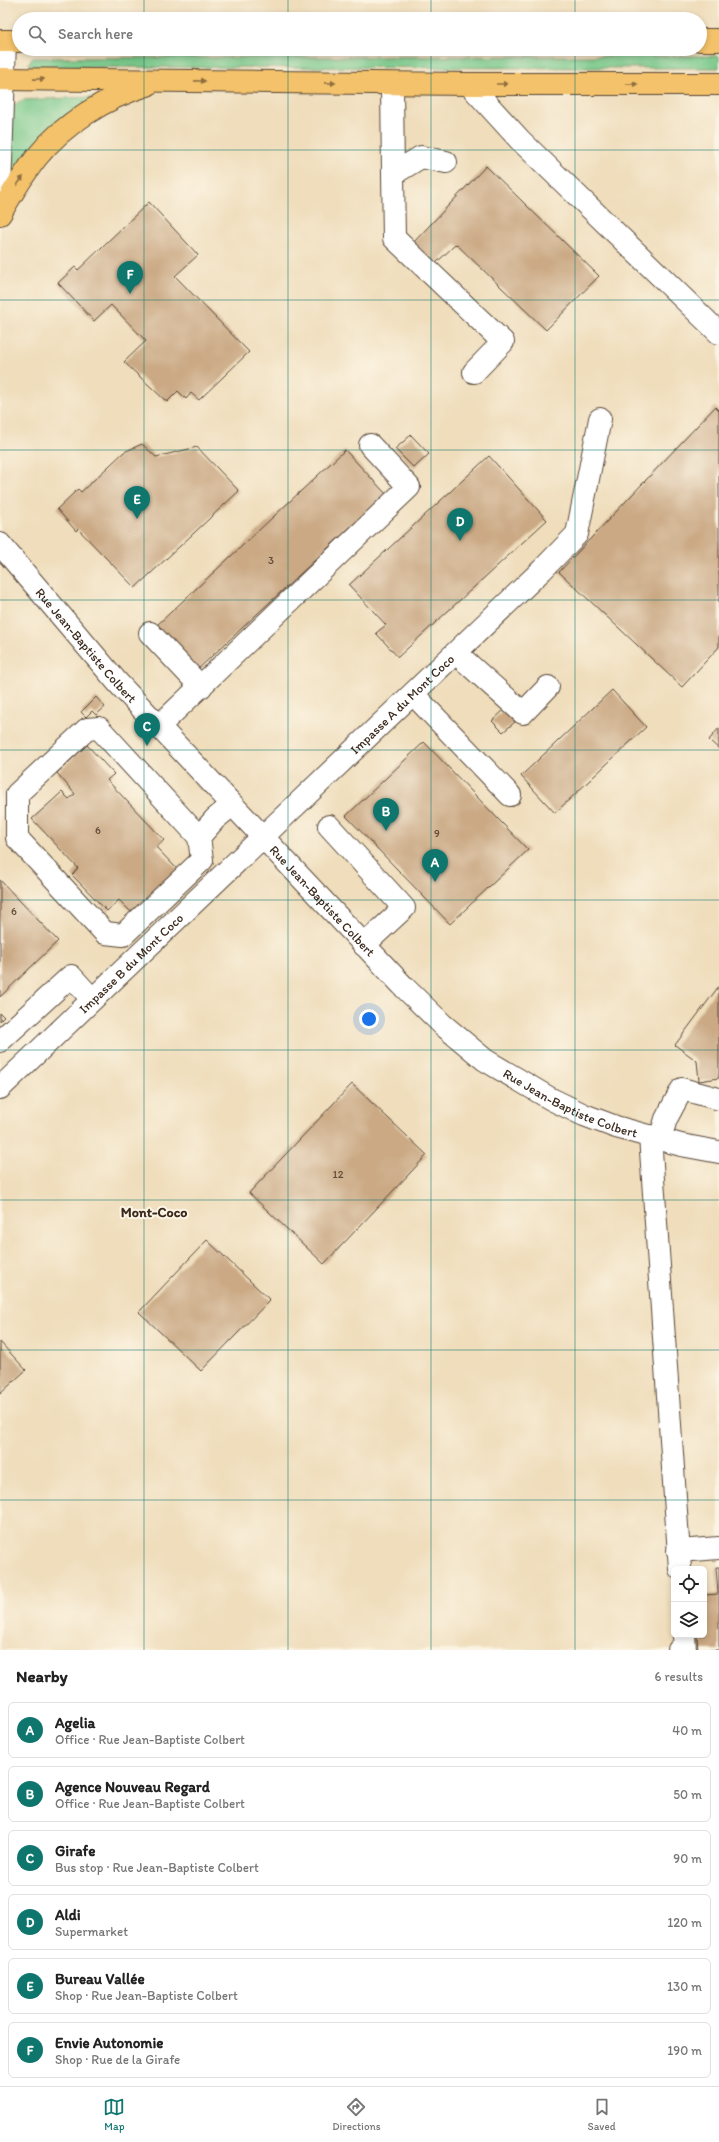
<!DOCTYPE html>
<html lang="en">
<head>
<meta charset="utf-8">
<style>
  :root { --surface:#fff; --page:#f6f6f6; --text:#222; --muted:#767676; --line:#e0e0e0; --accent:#0f766e }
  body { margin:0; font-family:Itim,sans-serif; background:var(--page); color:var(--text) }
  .controls { position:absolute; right:12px; bottom:12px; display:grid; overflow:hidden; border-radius:6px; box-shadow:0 2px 6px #0003 }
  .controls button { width:36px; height:36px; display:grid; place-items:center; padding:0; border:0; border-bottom:1px solid var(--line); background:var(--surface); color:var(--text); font:20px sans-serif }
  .you { position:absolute; left:369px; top:1019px; width:14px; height:14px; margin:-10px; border:3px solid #fff; border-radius:50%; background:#1a73e8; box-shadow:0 0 0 6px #1a73e833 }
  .badge { display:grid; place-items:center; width:26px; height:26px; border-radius:50%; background:var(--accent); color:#fff; font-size:13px; font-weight:700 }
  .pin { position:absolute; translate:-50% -33px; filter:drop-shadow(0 1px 2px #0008) }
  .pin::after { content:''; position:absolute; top:21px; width:14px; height:12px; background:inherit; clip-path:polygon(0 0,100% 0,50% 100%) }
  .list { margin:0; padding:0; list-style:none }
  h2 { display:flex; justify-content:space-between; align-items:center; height:52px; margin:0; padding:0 16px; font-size:17px }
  h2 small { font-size:13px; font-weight:400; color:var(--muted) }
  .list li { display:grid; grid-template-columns:26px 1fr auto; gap:12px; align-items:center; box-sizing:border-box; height:56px; margin:0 8px 8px; padding:0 8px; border:1px solid var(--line); border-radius:6px }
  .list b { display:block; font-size:15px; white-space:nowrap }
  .list p { margin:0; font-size:13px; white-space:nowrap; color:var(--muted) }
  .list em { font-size:13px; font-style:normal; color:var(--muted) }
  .icon { flex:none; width:22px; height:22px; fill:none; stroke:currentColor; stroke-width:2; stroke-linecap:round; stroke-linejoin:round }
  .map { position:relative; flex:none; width:719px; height:1650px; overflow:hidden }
  .search { position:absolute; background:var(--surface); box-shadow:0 2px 6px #0003; left:12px; right:12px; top:12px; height:44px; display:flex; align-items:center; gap:10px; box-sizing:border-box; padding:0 14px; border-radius:22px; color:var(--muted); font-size:15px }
  .sheet { height:436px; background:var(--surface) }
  nav { display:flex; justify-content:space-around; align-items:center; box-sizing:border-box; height:56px; border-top:1px solid var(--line); background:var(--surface); font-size:11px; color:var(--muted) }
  nav a { display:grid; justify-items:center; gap:2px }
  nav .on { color:var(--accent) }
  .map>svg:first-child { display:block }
</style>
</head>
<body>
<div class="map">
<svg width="719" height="1650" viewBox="0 0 719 1650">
  <rect width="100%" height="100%" fill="#fcf5e5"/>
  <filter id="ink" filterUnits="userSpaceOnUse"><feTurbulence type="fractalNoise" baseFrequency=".025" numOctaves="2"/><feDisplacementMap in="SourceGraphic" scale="8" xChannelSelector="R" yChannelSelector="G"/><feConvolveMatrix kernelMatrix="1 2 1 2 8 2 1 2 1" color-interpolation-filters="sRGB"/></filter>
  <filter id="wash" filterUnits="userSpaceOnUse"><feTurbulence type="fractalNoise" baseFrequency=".012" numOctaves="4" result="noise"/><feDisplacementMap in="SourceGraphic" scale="16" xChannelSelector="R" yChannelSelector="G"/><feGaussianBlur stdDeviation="0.9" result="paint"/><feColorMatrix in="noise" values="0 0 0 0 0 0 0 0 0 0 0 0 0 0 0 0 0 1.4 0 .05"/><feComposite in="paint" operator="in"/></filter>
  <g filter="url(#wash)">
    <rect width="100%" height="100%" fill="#efddbb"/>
    <g fill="#77c789" stroke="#597854">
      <polygon points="587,56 719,56 719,68 33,67 28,63 33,58"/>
      <polygon points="94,97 11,175 12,110 14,105 22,100"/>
    </g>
    <g id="blocks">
      <g fill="#caa984">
        <polygon points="486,166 599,276 546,330 456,244 435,264 413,243"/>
        <polygon points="149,202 198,255 175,276 249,352 199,400 191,393 186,399 178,391 167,402 124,362 146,341 111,305 94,321 58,283 75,267 78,270"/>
        <polygon points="715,407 719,411 719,647 682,687 559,572"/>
        <polygon points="411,435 429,454 414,468 395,449"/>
        <polygon points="142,444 156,457 197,447 239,491 135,588 78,529 76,531 57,509 78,489 81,492 124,452"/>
        <polygon points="345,450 386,494 197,670 156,626"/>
        <polygon points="489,456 547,520 398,657 376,633 386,625 349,585"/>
        <polygon points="612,690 646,727 555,813 521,776"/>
        <polygon points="96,697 105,707 96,715 92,711 86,717 81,712"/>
        <polygon points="504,710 515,722 503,732 492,721"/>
        <polygon points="719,728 719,749 709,740"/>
        <polygon points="424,742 528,850 450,924 346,816"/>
        <polygon points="87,745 114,774 107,780 164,840 156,847 178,870 132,913 119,900 107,911 72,875 78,868 32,819 62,792 69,799 75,794 57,773"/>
        <polygon points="0,880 58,941 0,997"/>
        <polygon points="719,986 719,1078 699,1081 697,1061 675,1045"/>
        <polygon points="0,1013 4,1017 0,1021"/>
        <polygon points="352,1084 427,1155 324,1264 249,1193"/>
        <polygon points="207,1240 270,1300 201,1371 139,1312"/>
        <polygon points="0,1342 26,1370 0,1394"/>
        <polygon points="716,1567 719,1567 719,1650 698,1650 697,1635 704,1635 704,1595 718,1594"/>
      </g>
    </g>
  </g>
  <g filter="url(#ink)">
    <use href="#blocks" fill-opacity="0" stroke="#564536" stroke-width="1"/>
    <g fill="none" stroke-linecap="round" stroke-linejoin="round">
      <g stroke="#564536" stroke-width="24">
        <g id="minor">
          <polyline points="392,84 393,174"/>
          <polyline points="469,84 520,140 719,333"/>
          <polyline points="446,162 421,157 393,174 394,238 503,342 474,372"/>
          <polyline points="0,192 5,41"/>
          <path id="s1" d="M0,544L118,683L405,988L443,1025L485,1060L551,1099L584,1115L616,1127L681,1145L719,1152"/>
          <polyline points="150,633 201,687"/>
          <polyline points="456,653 523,713 548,687"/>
          <polyline points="413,694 510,795"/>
          <polyline points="158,727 409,487 370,445"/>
          <polyline points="329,826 404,908 364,945"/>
          <polyline points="199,837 202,860 123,935 105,933 17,838 17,794 87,729 99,728 199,837 215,819 232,805"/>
          <polyline points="0,1041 71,976 92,999"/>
          <path id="s2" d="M0,1088L542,570L577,534L600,419"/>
          <polyline points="650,1136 680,1569"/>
          <polyline points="660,1139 666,1119 682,1089 719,1099"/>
          <polyline points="678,1551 719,1548"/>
          <polyline points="679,1650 685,1650 684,1635"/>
        </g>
      </g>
      <g stroke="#564536" stroke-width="24">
        <g id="major">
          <polyline points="700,40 719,40"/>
          <polyline points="0,41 19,41"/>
          <polyline points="0,79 469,84 719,84"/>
          <path d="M0,214C11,195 23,175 37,157C63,124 107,97 147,85"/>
        </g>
      </g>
      <use href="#minor" stroke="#fff" stroke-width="22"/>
      <use href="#major" stroke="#f3c26a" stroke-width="22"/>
    </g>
    <defs><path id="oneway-solid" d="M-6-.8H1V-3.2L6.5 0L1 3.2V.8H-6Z"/></defs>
    <g fill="#8e6e40">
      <use href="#oneway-solid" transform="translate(39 79) rotate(-1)"/>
      <use href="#oneway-solid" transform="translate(200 81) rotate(1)"/>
      <use href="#oneway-solid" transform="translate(330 83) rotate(1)"/>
      <use href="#oneway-solid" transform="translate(502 84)"/>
      <use href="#oneway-solid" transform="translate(632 84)"/>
      <use href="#oneway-solid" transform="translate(20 181) rotate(-55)"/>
    </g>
  </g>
  <path fill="none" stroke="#0f766e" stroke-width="1" stroke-opacity="0.55" d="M144,0V19M288,0V19M431,0V19M575,0V19M144,49V1650M288,49V1650M431,49V1650M575,49V1650M0,150H719M0,300H719M0,450H719M0,600H719M0,750H719M0,900H719M0,1050H719M0,1200H719M0,1350H719M0,1500H719"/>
  <g text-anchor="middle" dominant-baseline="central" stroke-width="4" stroke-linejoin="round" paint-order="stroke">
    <g font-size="11" fill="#5f4a38">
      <text x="271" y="560">3</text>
      <text x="98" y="830">6</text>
      <text x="437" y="833">9</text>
      <text x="14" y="911">6</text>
      <text x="338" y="1174">12</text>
    </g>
    <g font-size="13" fill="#3b2a1e" stroke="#fcf5e5">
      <text stroke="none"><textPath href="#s1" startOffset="133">Rue Jean-Baptiste Colbert</textPath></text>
      <text stroke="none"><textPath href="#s2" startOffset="556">Impasse A du Mont Coco</textPath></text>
      <text stroke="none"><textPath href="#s1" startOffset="481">Rue Jean-Baptiste Colbert</textPath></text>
      <text stroke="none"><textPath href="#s2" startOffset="181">Impasse B du Mont Coco</textPath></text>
      <text stroke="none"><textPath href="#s1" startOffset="805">Rue Jean-Baptiste Colbert</textPath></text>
    </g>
    <g font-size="14" font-weight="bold" fill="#3b2a1e" stroke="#fcf5e5">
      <text x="154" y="1212">Mont-Coco</text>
    </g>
  </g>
</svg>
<div class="controls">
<button><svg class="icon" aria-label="locate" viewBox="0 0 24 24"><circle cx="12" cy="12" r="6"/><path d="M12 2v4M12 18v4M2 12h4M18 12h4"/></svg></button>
<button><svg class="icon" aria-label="layers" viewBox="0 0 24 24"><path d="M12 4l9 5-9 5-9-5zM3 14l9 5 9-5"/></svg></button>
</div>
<div class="you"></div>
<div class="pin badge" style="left:435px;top:882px">A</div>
<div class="pin badge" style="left:386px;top:831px">B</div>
<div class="pin badge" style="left:147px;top:746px">C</div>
<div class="pin badge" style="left:460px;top:541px">D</div>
<div class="pin badge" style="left:137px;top:519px">E</div>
<div class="pin badge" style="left:130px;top:294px">F</div>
<div class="search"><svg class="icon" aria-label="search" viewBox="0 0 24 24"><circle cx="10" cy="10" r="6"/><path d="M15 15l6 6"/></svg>Search here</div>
</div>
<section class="sheet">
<h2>Nearby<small>6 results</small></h2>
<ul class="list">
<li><span class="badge">A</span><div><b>Agelia</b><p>Office · Rue Jean-Baptiste Colbert</p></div><em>40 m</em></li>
<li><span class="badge">B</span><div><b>Agence Nouveau Regard</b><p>Office · Rue Jean-Baptiste Colbert</p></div><em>50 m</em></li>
<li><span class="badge">C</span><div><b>Girafe</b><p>Bus stop · Rue Jean-Baptiste Colbert</p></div><em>90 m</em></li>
<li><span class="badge">D</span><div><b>Aldi</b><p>Supermarket</p></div><em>120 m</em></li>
<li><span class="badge">E</span><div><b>Bureau Vallée</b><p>Shop · Rue Jean-Baptiste Colbert</p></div><em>130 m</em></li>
<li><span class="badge">F</span><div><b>Envie Autonomie</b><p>Shop · Rue de la Girafe</p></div><em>190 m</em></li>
</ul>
</section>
<nav>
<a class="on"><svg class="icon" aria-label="map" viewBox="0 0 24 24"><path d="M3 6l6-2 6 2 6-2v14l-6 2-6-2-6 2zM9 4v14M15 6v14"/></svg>Map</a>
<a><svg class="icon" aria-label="directions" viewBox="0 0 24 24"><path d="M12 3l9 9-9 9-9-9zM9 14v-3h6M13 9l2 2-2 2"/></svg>Directions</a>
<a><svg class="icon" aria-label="saved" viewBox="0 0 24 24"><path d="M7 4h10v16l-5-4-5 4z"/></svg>Saved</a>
</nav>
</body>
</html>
